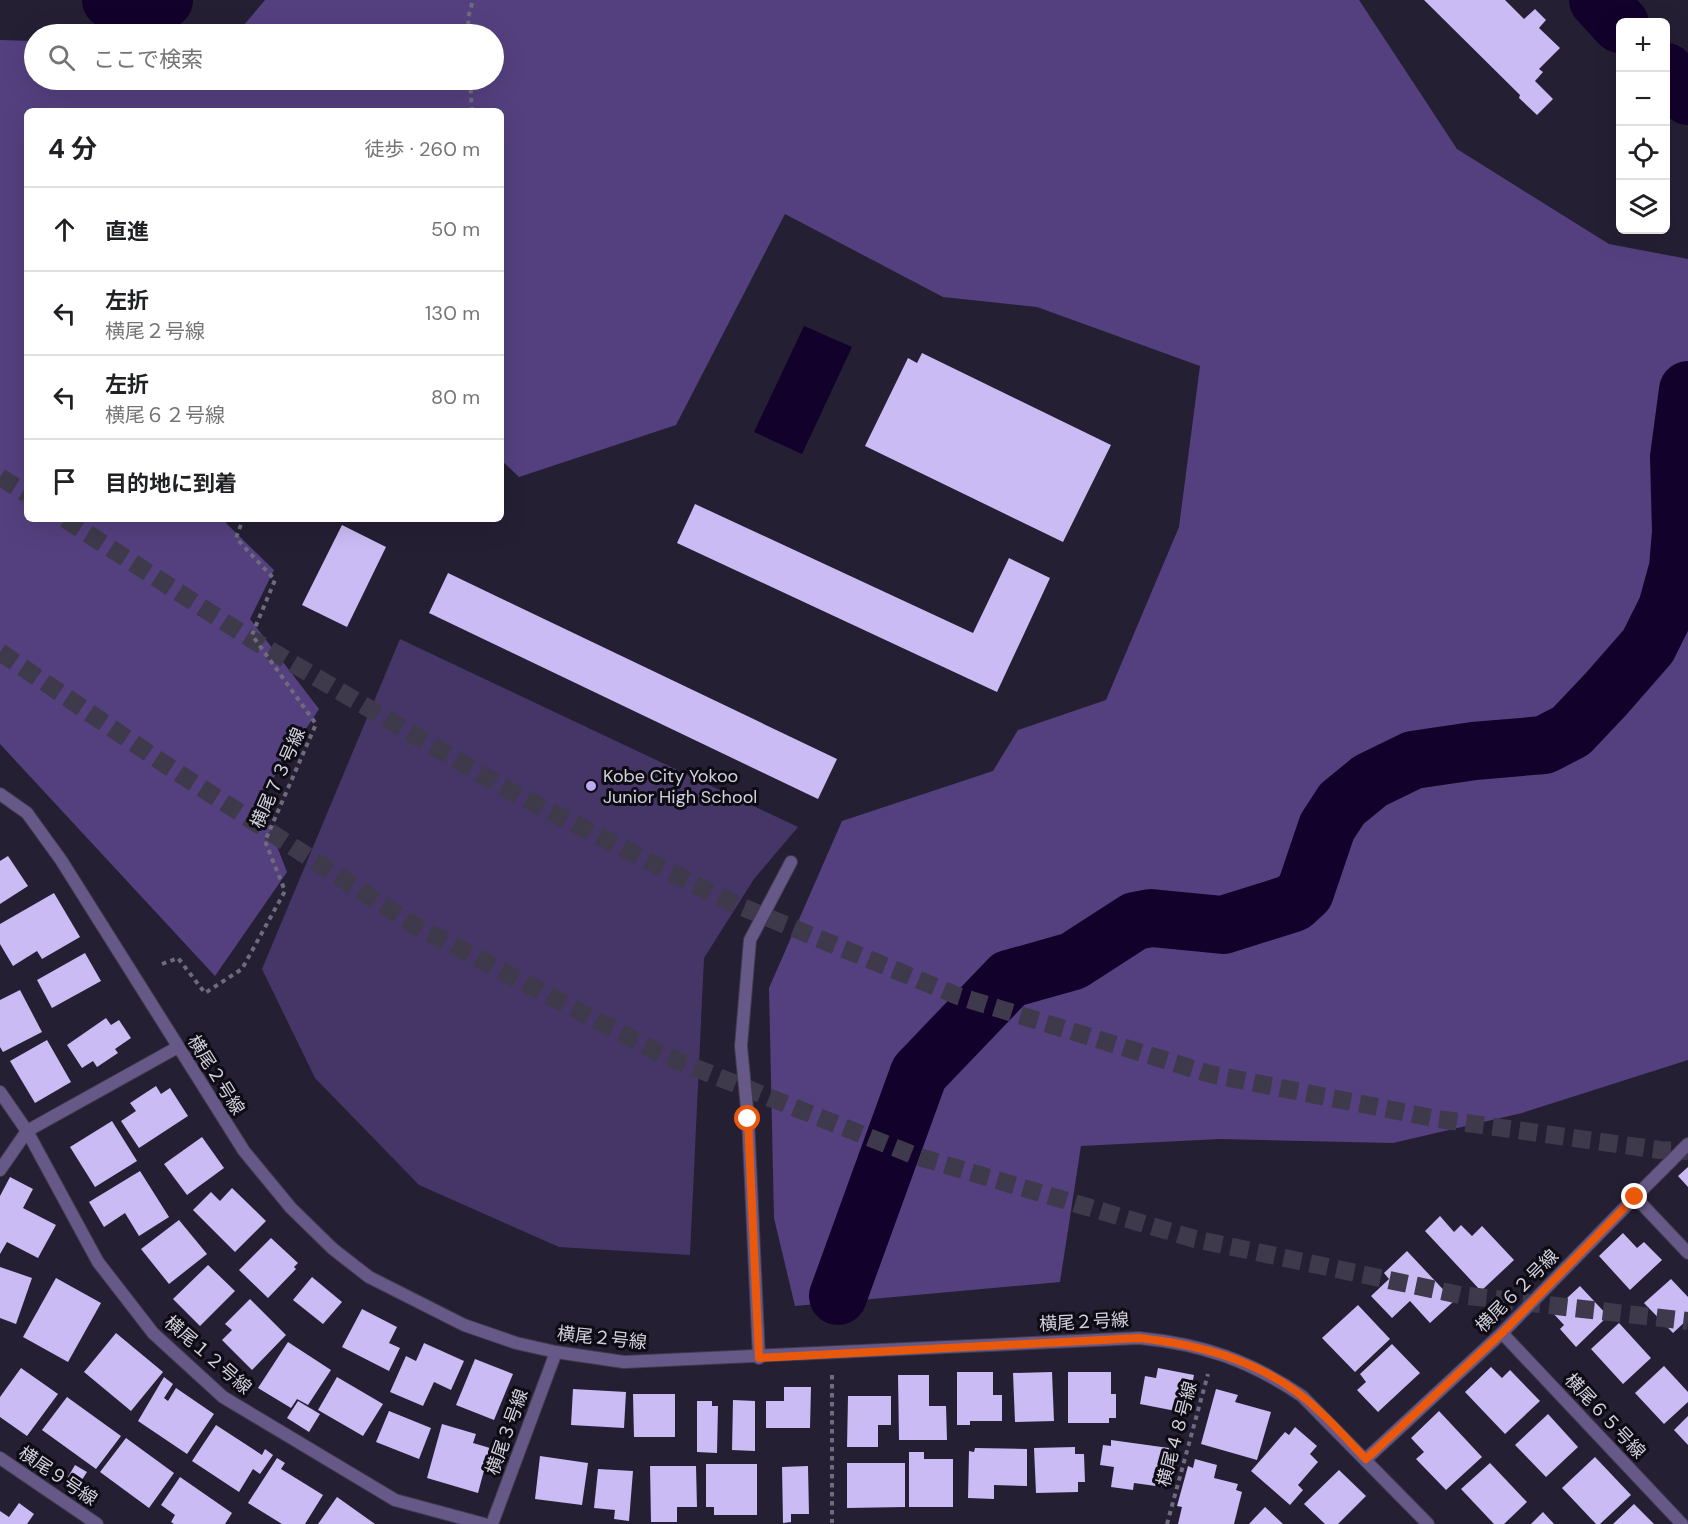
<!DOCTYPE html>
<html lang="ja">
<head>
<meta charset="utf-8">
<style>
  :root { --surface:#fff; --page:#f2f2f2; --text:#202124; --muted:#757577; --line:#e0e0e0 }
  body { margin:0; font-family:"DM Sans","Noto Sans JP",sans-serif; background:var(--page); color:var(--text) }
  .controls { position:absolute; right:18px; top:18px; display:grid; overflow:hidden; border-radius:9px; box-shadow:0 6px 24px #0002 }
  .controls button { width:54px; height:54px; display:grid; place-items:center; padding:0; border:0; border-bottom:2px solid var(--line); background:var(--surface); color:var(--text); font:30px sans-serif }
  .stop { position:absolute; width:18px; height:18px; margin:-14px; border:4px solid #ea580c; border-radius:50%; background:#fff }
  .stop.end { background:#ea580c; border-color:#fff; box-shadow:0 2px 6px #0008 }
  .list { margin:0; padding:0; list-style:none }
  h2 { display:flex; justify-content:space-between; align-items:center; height:78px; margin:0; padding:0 24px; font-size:26px }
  h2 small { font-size:20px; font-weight:400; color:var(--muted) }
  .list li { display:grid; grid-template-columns:39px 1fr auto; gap:18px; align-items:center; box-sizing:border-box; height:84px; padding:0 24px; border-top:2px solid var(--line) }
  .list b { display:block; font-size:22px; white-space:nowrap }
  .list p { margin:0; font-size:20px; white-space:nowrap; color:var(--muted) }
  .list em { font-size:20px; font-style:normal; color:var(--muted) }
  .icon { flex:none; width:33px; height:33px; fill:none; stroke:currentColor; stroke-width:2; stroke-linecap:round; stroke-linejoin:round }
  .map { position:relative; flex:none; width:1688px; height:1524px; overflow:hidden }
  .search { position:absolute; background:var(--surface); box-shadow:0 6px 24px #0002; left:24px; top:24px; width:480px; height:66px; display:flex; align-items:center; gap:15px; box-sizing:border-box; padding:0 21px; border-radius:33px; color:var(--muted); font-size:22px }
  .panel { position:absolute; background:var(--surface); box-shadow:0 6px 24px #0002; left:24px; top:108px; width:480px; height:414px; border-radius:9px }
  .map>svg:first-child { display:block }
</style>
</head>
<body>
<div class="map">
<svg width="1688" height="1524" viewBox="0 0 1688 1524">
  <rect width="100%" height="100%" fill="#241f33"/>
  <polygon fill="#463668" points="400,639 798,827 754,879 704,958 690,1255 559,1247 419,1185 315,1078 262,969"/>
  <polygon fill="#54407f" points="265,0 1359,0 1457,149 1609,244 1688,259 1688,1060 1522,1113 1393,1143 1220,1139 1081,1146 1060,1282 795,1306 774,1218 769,988 842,821 993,771 1018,730 1106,700 1179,527 1200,366 1037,307 943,297 785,214 676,425 519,477 501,460 501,111 27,111 27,519 228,519 226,523 274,570 250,619 319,709 259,800 287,872 215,976 0,744 0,40 34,41 34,80 494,80 494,34 152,34 243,26"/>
  <polygon fill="#12012a" points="804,326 852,347 802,454 754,432"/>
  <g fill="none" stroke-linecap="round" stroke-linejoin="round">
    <g stroke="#12012a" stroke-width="58">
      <polyline points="111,0 139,5 164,0"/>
      <polyline points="1598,0 1620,24"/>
      <polyline points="1666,72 1688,96"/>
      <polyline points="838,1296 919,1073 1009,979 1073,961 1135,921 1151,918 1223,925 1293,903 1305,892 1327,827 1342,804 1370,781 1413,760 1474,751 1544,745 1571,731 1606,694 1648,646 1667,608 1678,568 1681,532 1679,457 1688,390"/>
    </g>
  </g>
  <g fill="#cabbf5">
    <polygon points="1424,0 1505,0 1524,19 1535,9 1546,20 1539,28 1560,48 1539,69 1543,72 1535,81 1553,99 1537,115 1519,98 1520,95"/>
    <polygon points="922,353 1111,445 1063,542 865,446 908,358 917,363"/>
    <polygon points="695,504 973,633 1009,558 1050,578 997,692 677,543"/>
    <polygon points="342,525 386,547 347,627 302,605"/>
    <polygon points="448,573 837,759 818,799 429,613"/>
    <polygon points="8,856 28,886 0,904 0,861"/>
    <polygon points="54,893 80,937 42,959 37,951 13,966 0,944 0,924"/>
    <polygon points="85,953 101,981 52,1008 37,980"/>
    <polygon points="20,990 42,1032 3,1052 0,1047 0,1000"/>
    <polygon points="106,1018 111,1025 119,1020 131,1038 115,1049 118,1053 97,1067 93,1061 82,1068 67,1045"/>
    <polygon points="47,1040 71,1082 35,1103 10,1061"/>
    <polygon points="156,1086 161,1094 170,1088 188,1116 139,1148 121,1121 136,1111 130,1103"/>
    <polygon points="112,1121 137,1161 95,1187 70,1147"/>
    <polygon points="202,1137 224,1168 187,1195 164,1164"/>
    <polygon points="1688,1167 1688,1187 1678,1176"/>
    <polygon points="140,1171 169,1217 139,1236 125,1213 104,1227 89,1202"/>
    <polygon points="10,1177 33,1189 23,1208 56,1225 38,1258 7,1242 0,1254 0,1196"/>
    <polygon points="232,1188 266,1221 235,1252 193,1210 211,1192 220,1201"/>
    <polygon points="1440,1216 1454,1232 1461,1225 1472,1236 1482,1226 1514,1260 1481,1291 1425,1231"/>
    <polygon points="179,1220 207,1254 169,1284 141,1249"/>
    <polygon points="1623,1233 1637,1248 1644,1242 1662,1260 1630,1290 1599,1256"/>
    <polygon points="271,1238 298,1263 294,1267 296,1269 268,1298 239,1270"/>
    <polygon points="1407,1251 1454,1301 1430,1323 1410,1301 1392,1318 1371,1296 1389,1279 1384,1273"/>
    <polygon points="208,1265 235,1291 200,1326 173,1299"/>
    <polygon points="0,1267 32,1278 16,1324 0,1318"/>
    <polygon points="312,1277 342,1302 323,1324 293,1300"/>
    <polygon points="56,1278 101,1303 68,1362 23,1337"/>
    <polygon points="1671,1279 1688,1297 1688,1319 1673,1333 1644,1303"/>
    <polygon points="1580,1286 1608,1316 1576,1347 1560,1329 1564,1325 1552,1312"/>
    <polygon points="250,1299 286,1335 252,1370 222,1340 232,1330 225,1324"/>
    <polygon points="1358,1305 1390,1339 1355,1372 1322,1338"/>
    <polygon points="362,1309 397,1327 389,1343 400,1348 389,1371 342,1347"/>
    <polygon points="1619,1323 1651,1358 1623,1384 1591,1349"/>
    <polygon points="116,1333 163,1372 131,1411 84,1372"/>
    <polygon points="288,1342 331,1370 308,1405 297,1399 291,1408 258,1388"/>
    <polygon points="424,1343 464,1361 451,1390 434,1382 423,1406 390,1392 406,1356 416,1361"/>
    <polygon points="1392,1344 1420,1373 1378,1412 1357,1390 1366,1382 1360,1374"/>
    <polygon points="475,1359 513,1374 494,1420 456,1405"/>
    <polygon points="1664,1366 1688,1392 1688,1402 1664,1424 1635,1393"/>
    <polygon points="1491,1367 1502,1378 1510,1370 1540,1401 1505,1434 1465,1392"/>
    <polygon points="21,1368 58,1394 27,1436 0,1417 0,1397"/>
    <polygon points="1158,1368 1194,1375 1186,1413 1140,1404 1145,1376 1156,1378"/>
    <polygon points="957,1372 993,1372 993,1395 1002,1395 1002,1421 970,1421 970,1425 957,1425"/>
    <polygon points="1052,1372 1054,1421 1015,1422 1013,1373"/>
    <polygon points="1068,1372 1111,1372 1111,1394 1116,1394 1116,1418 1109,1418 1109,1423 1068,1423"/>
    <polygon points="898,1375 929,1375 929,1406 946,1406 947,1440 899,1440"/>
    <polygon points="164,1377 173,1384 164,1398 168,1401 176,1388 214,1414 187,1454 138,1421"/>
    <polygon points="337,1377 383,1404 363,1436 318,1410"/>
    <polygon points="784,1387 811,1387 810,1428 766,1428 766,1401 784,1401"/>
    <polygon points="573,1389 626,1392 624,1428 571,1425"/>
    <polygon points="1216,1389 1238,1395 1235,1402 1271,1412 1257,1460 1201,1444"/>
    <polygon points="633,1394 675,1394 675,1437 634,1437"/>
    <polygon points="848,1396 891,1396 891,1425 878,1425 878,1447 847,1447"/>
    <polygon points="67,1397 121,1436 96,1469 42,1430"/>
    <polygon points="733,1400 755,1401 755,1451 732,1450"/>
    <polygon points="298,1401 320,1414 309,1432 287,1418"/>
    <polygon points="697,1401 712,1401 712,1406 718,1406 717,1453 697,1452"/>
    <polygon points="389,1411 431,1428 419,1459 376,1442"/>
    <polygon points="1439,1411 1482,1457 1446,1490 1416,1459 1424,1452 1411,1438"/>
    <polygon points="1548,1414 1578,1447 1546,1477 1515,1445"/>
    <polygon points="1688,1416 1688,1445 1674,1430"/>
    <polygon points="442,1424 476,1434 473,1443 490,1448 478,1493 427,1478"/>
    <polygon points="216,1425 262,1455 265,1449 273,1455 260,1474 253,1469 239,1492 192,1461"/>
    <polygon points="1295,1427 1317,1446 1310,1454 1318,1462 1298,1485 1303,1490 1290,1505 1251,1471 1285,1432 1289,1435"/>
    <polygon points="126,1438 174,1473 149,1508 100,1472"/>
    <polygon points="1111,1440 1169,1448 1163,1487 1134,1483 1133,1490 1111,1487 1114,1467 1100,1465 1103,1445 1111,1446"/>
    <polygon points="1075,1447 1075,1454 1084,1454 1085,1482 1078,1482 1078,1492 1036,1493 1034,1448"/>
    <polygon points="975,1448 1027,1449 1027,1486 994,1485 994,1499 968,1498 969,1451 974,1452"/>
    <polygon points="909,1452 924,1452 924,1459 953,1459 953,1507 909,1507"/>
    <polygon points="540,1456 588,1463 582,1505 535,1499"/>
    <polygon points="1595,1457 1631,1495 1600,1524 1596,1524 1562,1488"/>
    <polygon points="277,1458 285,1463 281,1469 323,1495 305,1524 282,1524 248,1503"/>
    <polygon points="1195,1459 1217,1465 1214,1478 1238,1484 1236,1490 1242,1492 1234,1524 1178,1524 1182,1507 1177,1506 1188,1466 1193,1468"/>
    <polygon points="847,1463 905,1463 905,1507 847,1508"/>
    <polygon points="1490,1463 1527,1502 1504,1524 1494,1524 1461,1489"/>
    <polygon points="706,1464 757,1464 757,1515 714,1515 714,1507 706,1507"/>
    <polygon points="75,1465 87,1472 76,1489 65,1482"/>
    <polygon points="650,1466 696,1466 697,1507 677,1507 677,1522 651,1522"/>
    <polygon points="808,1466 809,1514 791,1514 791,1522 783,1523 782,1467"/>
    <polygon points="598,1469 633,1471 629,1521 614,1519 615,1510 594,1508"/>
    <polygon points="1339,1470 1366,1496 1338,1524 1325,1524 1304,1504"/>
    <polygon points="180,1477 232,1513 225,1524 174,1524 171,1522 175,1515 161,1505"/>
    <polygon points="337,1497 375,1524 318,1524"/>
    <polygon points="19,1503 34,1514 27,1524 0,1524 0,1511 9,1517"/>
    <polygon points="1634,1504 1654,1524 1613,1524"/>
    <polygon points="1265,1507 1283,1524 1249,1524"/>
    <polygon points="1543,1512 1554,1524 1531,1524"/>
  </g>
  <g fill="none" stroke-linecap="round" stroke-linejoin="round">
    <g stroke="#3e3a4c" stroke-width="18" stroke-dasharray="18 9" stroke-linecap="butt">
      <polyline points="0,477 27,494"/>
      <polyline points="65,519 251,639 506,789 730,902 958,996 1210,1074 1438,1119 1660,1150 1688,1151"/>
      <polyline points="0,652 163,763 414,925 663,1055 916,1156 1195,1239 1460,1295 1688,1321"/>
    </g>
    <g stroke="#403b4e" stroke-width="14">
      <g id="minor">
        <polyline points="0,1092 27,1131 98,1262 153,1333 223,1397 395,1500 484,1524"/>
        <polyline points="0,1170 27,1131 178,1047"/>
        <polyline points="1635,1197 1688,1144"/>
        <polyline points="1502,1333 1682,1524"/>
        <polyline points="759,1358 748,1119 741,1046 750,940 791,862"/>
        <polyline points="0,1458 97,1524"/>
        <polyline points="1366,1459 1502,1333 1635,1197 1688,1253"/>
        <polyline points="492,1524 556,1352"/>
      </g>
    </g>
    <g stroke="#403b4e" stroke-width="14">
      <path id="tertiary" d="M0,794L27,813L61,860L244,1151L291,1208L333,1249L369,1277L464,1325L516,1343L556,1352L624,1362L1139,1338C1202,1344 1249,1360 1302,1396L1428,1524"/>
    </g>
    <g stroke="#6f6b7c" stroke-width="4" stroke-dasharray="4.5 4.5" stroke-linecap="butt">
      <polyline points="469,34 468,18 473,0"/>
      <polyline points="470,80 472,111"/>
      <polyline points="162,964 178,958 205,993 242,969 285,891 265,841 316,724 252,635 275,580 236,538 243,519"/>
      <polyline points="832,1375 832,1523"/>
      <polyline points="1167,1524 1208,1374"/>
    </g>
    <use href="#minor" stroke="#665987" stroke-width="12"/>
    <use href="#tertiary" stroke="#665987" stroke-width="12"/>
  </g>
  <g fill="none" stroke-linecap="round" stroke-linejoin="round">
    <path stroke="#ea580c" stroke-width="8" d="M748,1119L759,1358L1139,1338C1204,1345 1269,1363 1318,1410C1335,1425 1350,1443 1366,1459L1502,1333L1635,1197"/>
  </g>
  <circle fill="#bea9f5" stroke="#0d0b13" stroke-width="2" cx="591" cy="786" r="6"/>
  <g text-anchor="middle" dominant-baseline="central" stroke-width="6" stroke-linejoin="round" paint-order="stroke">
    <g font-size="18" fill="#d3d0dd" stroke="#0d0b13" text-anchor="start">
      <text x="603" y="776">Kobe City Yokoo<tspan x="603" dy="21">Junior High School</tspan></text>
    </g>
    <g font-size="18" fill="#d3d0dd" stroke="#0d0b13">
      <text transform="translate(278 778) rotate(-66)">横尾７３号線</text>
      <text transform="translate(216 1075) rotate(58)">横尾２号線</text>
      <text transform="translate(1517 1291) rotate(-45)">横尾６２号線</text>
      <text transform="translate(1084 1322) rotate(-3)">横尾２号線</text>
      <text transform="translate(602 1338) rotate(6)">横尾２号線</text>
      <text transform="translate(208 1355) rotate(41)">横尾１２号線</text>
      <text transform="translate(1605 1416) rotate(47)">横尾６５号線</text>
      <text transform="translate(507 1432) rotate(-70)">横尾３号線</text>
      <text transform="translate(1177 1434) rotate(-75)">横尾４８号線</text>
      <text transform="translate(58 1476) rotate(34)">横尾９号線</text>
    </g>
  </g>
</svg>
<div class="controls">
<button>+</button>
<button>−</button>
<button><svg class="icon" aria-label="locate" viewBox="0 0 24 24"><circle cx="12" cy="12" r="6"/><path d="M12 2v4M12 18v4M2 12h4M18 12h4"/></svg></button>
<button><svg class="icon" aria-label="layers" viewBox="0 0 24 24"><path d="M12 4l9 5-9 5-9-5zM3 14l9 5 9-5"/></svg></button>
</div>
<div class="stop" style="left:748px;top:1119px"></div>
<div class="stop end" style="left:1635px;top:1197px"></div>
<div class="search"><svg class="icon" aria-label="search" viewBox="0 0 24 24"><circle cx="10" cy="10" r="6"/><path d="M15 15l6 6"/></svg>ここで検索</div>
<section class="panel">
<h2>4 分<small>徒歩 · 260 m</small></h2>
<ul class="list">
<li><svg class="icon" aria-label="ahead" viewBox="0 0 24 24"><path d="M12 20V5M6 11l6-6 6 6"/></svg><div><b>直進</b></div><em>50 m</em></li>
<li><svg class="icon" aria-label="left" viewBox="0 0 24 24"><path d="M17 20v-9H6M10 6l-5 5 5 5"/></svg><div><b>左折</b><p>横尾２号線</p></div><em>130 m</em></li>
<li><svg class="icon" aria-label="left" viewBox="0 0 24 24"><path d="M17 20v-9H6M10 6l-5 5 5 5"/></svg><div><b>左折</b><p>横尾６２号線</p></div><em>80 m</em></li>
<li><svg class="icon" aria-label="arrive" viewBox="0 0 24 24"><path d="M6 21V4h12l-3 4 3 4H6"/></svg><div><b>目的地に到着</b></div></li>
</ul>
</section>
</div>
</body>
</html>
